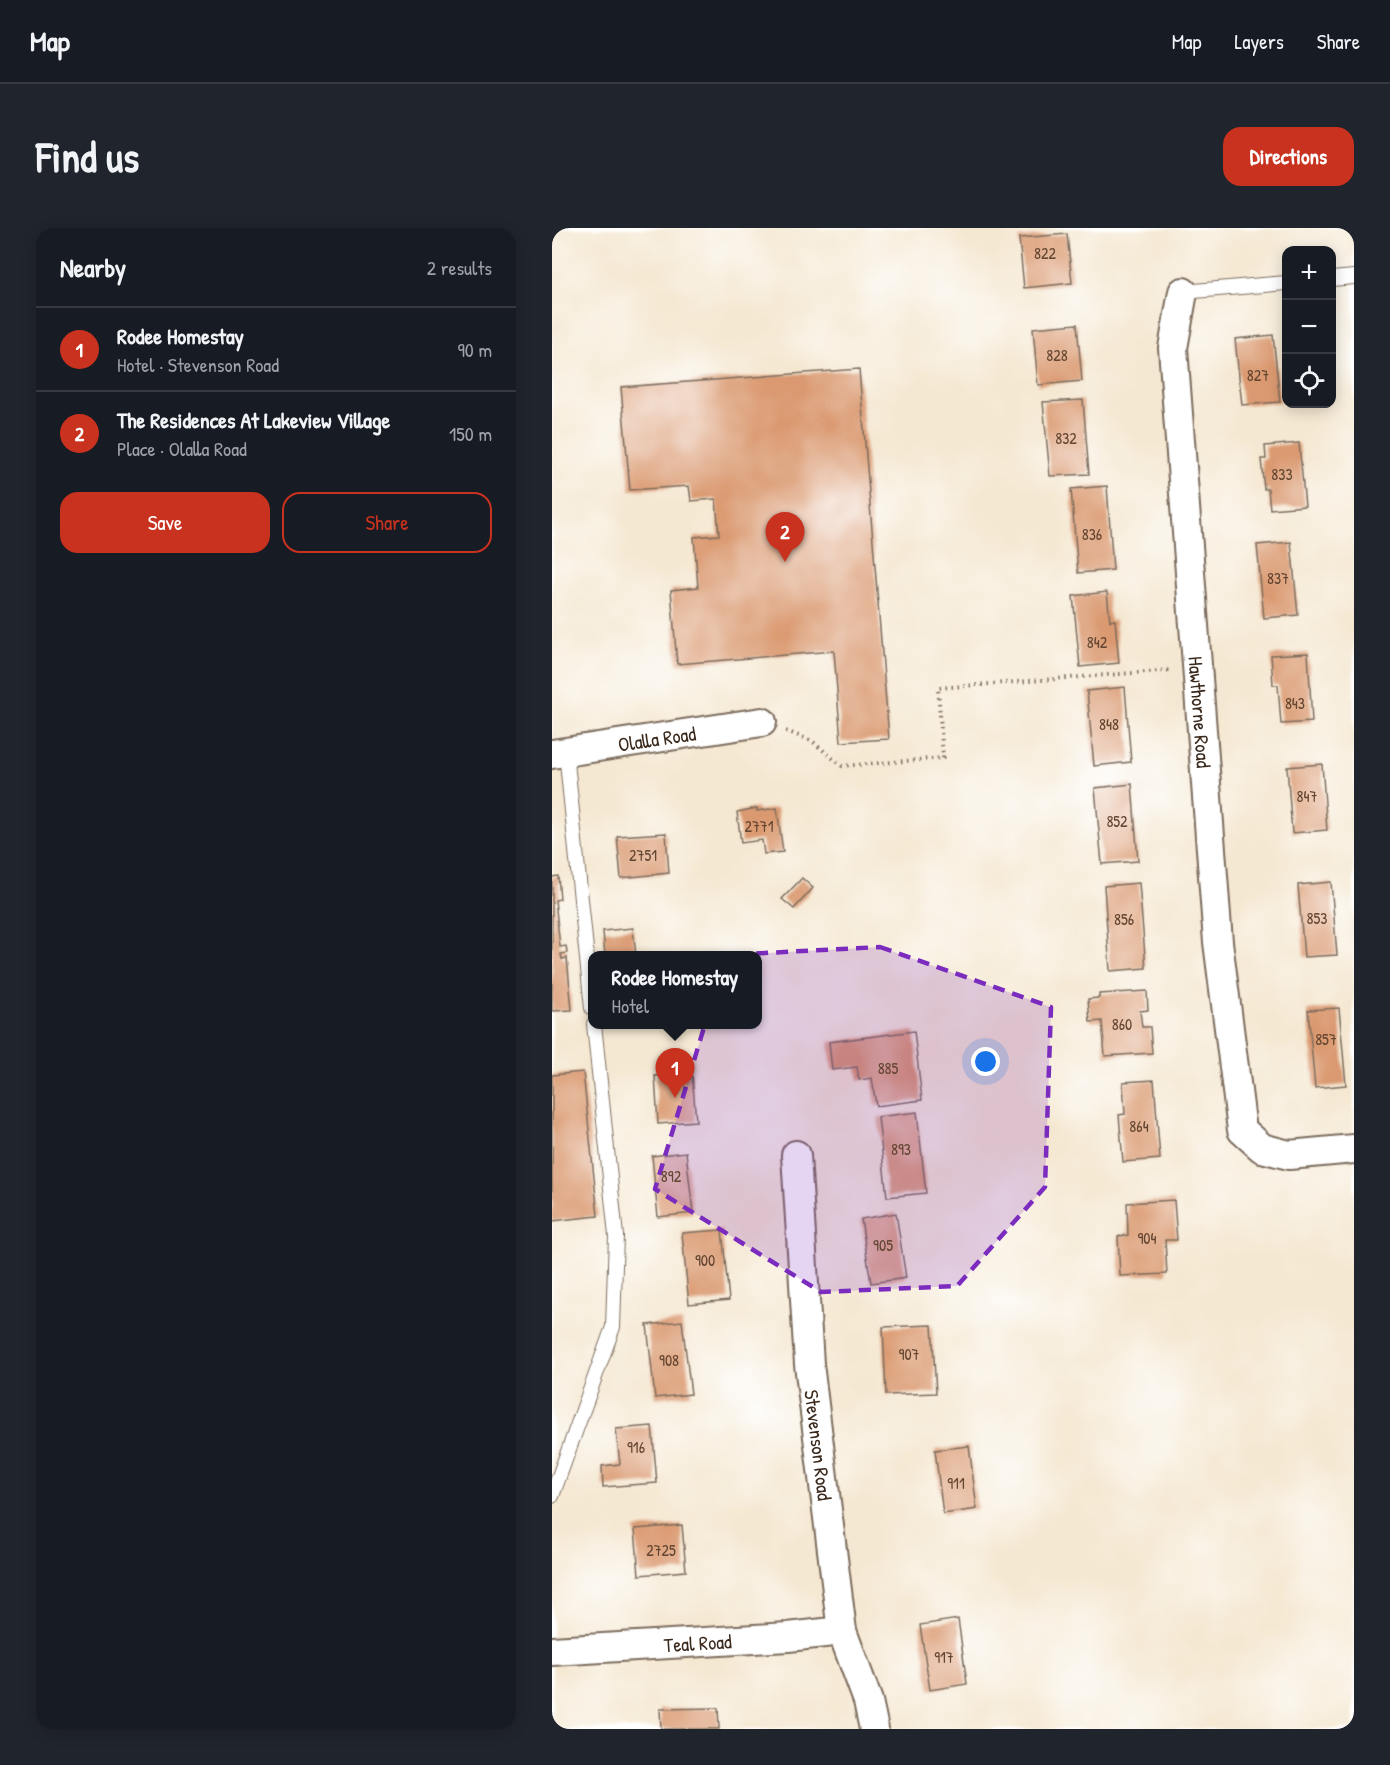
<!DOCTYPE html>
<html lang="en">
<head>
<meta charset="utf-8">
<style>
  :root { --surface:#171b24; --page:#20242c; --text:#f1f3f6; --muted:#9ea1a6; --line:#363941; --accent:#c8321e }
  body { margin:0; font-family:"Patrick Hand",sans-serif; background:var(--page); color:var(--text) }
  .controls { position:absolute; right:18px; top:18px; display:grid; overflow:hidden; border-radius:12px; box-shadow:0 3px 15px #0003 }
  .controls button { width:54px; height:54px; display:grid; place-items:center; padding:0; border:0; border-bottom:2px solid var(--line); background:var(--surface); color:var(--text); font:30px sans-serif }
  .you { position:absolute; left:434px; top:834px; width:21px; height:21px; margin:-15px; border:4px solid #fff; border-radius:50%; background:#1a73e8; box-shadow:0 0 0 9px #1a73e833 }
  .badge { display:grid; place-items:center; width:39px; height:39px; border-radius:50%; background:var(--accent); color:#fff; font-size:20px; font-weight:700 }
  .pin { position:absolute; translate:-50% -50px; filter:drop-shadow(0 2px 3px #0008) }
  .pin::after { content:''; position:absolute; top:32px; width:21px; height:18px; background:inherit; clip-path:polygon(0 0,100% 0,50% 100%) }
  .popup { position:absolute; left:36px; top:723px; width:174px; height:78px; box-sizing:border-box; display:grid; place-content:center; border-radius:12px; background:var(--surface); filter:drop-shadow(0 2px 4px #0005); font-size:20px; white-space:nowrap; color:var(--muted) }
  .popup b { font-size:22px; color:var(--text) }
  .popup::after { content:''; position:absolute; left:50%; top:100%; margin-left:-12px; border:12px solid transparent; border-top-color:var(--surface) }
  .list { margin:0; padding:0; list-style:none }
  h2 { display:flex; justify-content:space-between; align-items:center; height:78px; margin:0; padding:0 24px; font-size:26px }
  h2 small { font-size:20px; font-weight:400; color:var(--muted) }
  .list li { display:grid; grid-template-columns:39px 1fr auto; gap:18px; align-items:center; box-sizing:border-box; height:84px; padding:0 24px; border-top:2px solid var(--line) }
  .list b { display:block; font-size:22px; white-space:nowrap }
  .list p { margin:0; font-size:20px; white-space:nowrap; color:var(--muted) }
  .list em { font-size:20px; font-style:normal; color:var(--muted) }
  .actions { display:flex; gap:12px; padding:18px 24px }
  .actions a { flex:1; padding:14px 0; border:2px solid var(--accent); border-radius:18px; text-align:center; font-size:21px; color:var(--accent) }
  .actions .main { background:var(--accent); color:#fff }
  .icon { flex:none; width:33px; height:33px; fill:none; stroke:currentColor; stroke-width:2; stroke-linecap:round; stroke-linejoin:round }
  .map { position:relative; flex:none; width:802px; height:1501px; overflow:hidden; border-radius:18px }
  header { display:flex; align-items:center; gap:36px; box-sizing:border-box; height:84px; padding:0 30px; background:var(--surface); border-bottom:2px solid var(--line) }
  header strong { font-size:28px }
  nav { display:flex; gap:33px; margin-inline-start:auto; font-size:21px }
  .intro { display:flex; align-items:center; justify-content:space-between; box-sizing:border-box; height:144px; padding:0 36px }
  h1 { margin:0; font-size:42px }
  .button { padding:15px 27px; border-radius:18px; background:var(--accent); color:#fff; font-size:21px; font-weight:700 }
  main { display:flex; gap:36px; padding:0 36px }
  aside { flex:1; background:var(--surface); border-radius:18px; box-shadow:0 3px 15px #0003 }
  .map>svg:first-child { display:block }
</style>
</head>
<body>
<header>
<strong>Map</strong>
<nav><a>Map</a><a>Layers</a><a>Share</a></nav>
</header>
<div class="intro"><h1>Find us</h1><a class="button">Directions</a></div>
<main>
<aside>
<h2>Nearby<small>2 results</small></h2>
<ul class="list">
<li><span class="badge">1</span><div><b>Rodee Homestay</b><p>Hotel · Stevenson Road</p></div><em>90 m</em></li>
<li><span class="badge">2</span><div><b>The Residences At Lakeview Village</b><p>Place · Olalla Road</p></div><em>150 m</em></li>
</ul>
<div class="actions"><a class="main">Save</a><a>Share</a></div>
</aside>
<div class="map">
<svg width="802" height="1501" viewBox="0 0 802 1501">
  <rect width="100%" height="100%" fill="#fff"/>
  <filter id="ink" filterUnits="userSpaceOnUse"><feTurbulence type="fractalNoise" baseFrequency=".0167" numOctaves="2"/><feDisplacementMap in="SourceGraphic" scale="12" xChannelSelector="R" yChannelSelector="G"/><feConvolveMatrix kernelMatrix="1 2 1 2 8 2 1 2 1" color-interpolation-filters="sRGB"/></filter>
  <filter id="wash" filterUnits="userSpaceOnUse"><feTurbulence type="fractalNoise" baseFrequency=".008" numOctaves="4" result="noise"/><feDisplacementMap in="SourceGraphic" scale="24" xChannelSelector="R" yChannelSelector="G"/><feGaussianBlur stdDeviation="1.35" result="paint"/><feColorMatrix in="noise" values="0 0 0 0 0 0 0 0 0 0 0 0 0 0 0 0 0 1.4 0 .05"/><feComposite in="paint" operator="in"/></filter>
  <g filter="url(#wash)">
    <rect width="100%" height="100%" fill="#f5e8d2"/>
    <g id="blocks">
      <g fill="#da996f">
        <polygon points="515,6 520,55 472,60 467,10"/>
        <polygon points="525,96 530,153 486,157 481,100"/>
        <polygon points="721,107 728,174 690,177 683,111"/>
        <polygon points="307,141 337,511 289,514 282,423 125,436 119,362 146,359 142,309 167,307 164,271 139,273 137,258 78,262 69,159"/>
        <polygon points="531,172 537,246 498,248 491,174"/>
        <polygon points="747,215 753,278 718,281 716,261 712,261 709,231 714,231 713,218"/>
        <polygon points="555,258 561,342 526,345 519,261"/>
        <polygon points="739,314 746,387 712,390 705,317"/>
        <polygon points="555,364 558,393 563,392 567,435 528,439 521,368"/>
        <polygon points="756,425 760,494 729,496 726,457 721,457 719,427"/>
        <polygon points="573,459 579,534 542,538 535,463"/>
        <polygon points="770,536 775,602 740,605 735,539"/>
        <polygon points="580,556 586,633 550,636 543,560"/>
        <polygon points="205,580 205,583 225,580 231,624 212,626 210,612 189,615 185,584"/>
        <polygon points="114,605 117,645 69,650 65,608"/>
        <polygon points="6,648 8,671 3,672 8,719 14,718 15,725 9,726 10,731 15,730 20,782 0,783 0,649"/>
        <polygon points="250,650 261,660 242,681 230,671"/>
        <polygon points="779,654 785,727 752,729 746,657"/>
        <polygon points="587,655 594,740 558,743 552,658"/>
        <polygon points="81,700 84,728 53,728 51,703"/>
        <polygon points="595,763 596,782 588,783 590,799 598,799 600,825 553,828 550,793 538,794 536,771 547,770 547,766"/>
        <polygon points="787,780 794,857 763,860 756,782"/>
        <polygon points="362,803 370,872 324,878 320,850 307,852 305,839 280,842 277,814"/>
        <polygon points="31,844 46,988 0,993 0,847"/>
        <polygon points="140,845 144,893 106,896 103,848"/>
        <polygon points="602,852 608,931 571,934 567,887 573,886 571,854"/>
        <polygon points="365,884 374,965 335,969 326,889"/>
        <polygon points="134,924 141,985 106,989 100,928"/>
        <polygon points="622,972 625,1012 613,1012 615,1046 568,1048 566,1008 576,1007 575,975"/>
        <polygon points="344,985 354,1050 319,1055 309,991"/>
        <polygon points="170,1002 177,1072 137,1076 130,1005"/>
        <polygon points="130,1093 139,1166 103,1170 95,1097"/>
        <polygon points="380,1097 384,1165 334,1167 331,1099"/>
        <polygon points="100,1198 105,1255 51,1259 50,1238 68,1236 64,1201"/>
        <polygon points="417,1218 425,1281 391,1286 383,1222"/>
        <polygon points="130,1297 134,1343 87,1347 83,1301"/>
        <polygon points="406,1391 415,1456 378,1462 368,1397"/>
        <polygon points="166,1480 167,1501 109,1501 108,1481"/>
      </g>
    </g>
  </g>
  <g filter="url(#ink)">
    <use href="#blocks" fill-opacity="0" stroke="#7c6c5d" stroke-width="1.5"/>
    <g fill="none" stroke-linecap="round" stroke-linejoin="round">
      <g stroke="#7c6c5d" stroke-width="16">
        <g id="lane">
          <polyline points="780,51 802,49"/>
          <polyline points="631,64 734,55"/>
          <polyline points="14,524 40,780"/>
          <polyline points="0,1268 61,1099 64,1008 42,796"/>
        </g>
      </g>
      <g stroke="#7c6c5d" stroke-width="32">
        <g id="street">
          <path id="s1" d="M631,64L621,120L666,714L690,902L710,920L737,927L802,921"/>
          <path id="s2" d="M0,526L210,494"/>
          <path id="s3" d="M244,927L257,1136L290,1403L316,1473L322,1501"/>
          <path id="s4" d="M0,1423L236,1409L290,1403"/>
        </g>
      </g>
      <polyline stroke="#7c6c5d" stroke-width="4" stroke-dasharray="1.5 4.5" stroke-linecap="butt" points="234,503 260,513 290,538 391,530 386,460 620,442"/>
      <use href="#lane" stroke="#fff" stroke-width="14"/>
      <use href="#street" stroke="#fff" stroke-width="28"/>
    </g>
  </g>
  <path fill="#7b2cbf" fill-opacity="0.2" stroke="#7b2cbf" stroke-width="4.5" stroke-dasharray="12 8" stroke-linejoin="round" d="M328,719L499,779L493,959L405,1058L269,1064L103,961L174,727Z"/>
  <g text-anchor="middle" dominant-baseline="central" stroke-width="5" stroke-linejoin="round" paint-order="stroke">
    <g font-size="16" fill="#634632">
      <text x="493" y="25">822</text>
      <text x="505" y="127">828</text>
      <text x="706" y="147">827</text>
      <text x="514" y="210">832</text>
      <text x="730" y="246">833</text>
      <text x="540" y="306">836</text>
      <text x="726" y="350">837</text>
      <text x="545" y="414">842</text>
      <text x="743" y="475">843</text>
      <text x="557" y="496">848</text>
      <text x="755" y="568">847</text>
      <text x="565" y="593">852</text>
      <text x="207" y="598">2771</text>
      <text x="91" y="627">2751</text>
      <text x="765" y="690">853</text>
      <text x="572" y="691">856</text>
      <text x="570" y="796">860</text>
      <text x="774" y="811">857</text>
      <text x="336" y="840">885</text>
      <text x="587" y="898">864</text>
      <text x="349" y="921">893</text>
      <text x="119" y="948">892</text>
      <text x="595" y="1010">904</text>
      <text x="331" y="1017">905</text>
      <text x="153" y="1032">900</text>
      <text x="357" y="1126">907</text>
      <text x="117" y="1132">908</text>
      <text x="84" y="1219">916</text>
      <text x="404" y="1255">911</text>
      <text x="109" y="1322">2725</text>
      <text x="392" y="1429">917</text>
    </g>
    <g font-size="20" fill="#3b2a1e" stroke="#fff">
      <text stroke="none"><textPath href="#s1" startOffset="422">Hawthorne Road</textPath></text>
      <text stroke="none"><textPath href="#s2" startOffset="106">Olalla Road</textPath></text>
      <text stroke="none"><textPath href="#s3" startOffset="291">Stevenson Road</textPath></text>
      <text stroke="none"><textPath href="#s4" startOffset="146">Teal Road</textPath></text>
    </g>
  </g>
</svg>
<div class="controls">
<button>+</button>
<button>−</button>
<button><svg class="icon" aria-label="locate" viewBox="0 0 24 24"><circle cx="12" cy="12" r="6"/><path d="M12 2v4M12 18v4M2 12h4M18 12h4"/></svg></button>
</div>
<div class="you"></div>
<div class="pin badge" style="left:123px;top:870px">1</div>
<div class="popup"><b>Rodee Homestay</b>Hotel</div>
<div class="pin badge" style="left:233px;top:334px">2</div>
</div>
</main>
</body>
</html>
